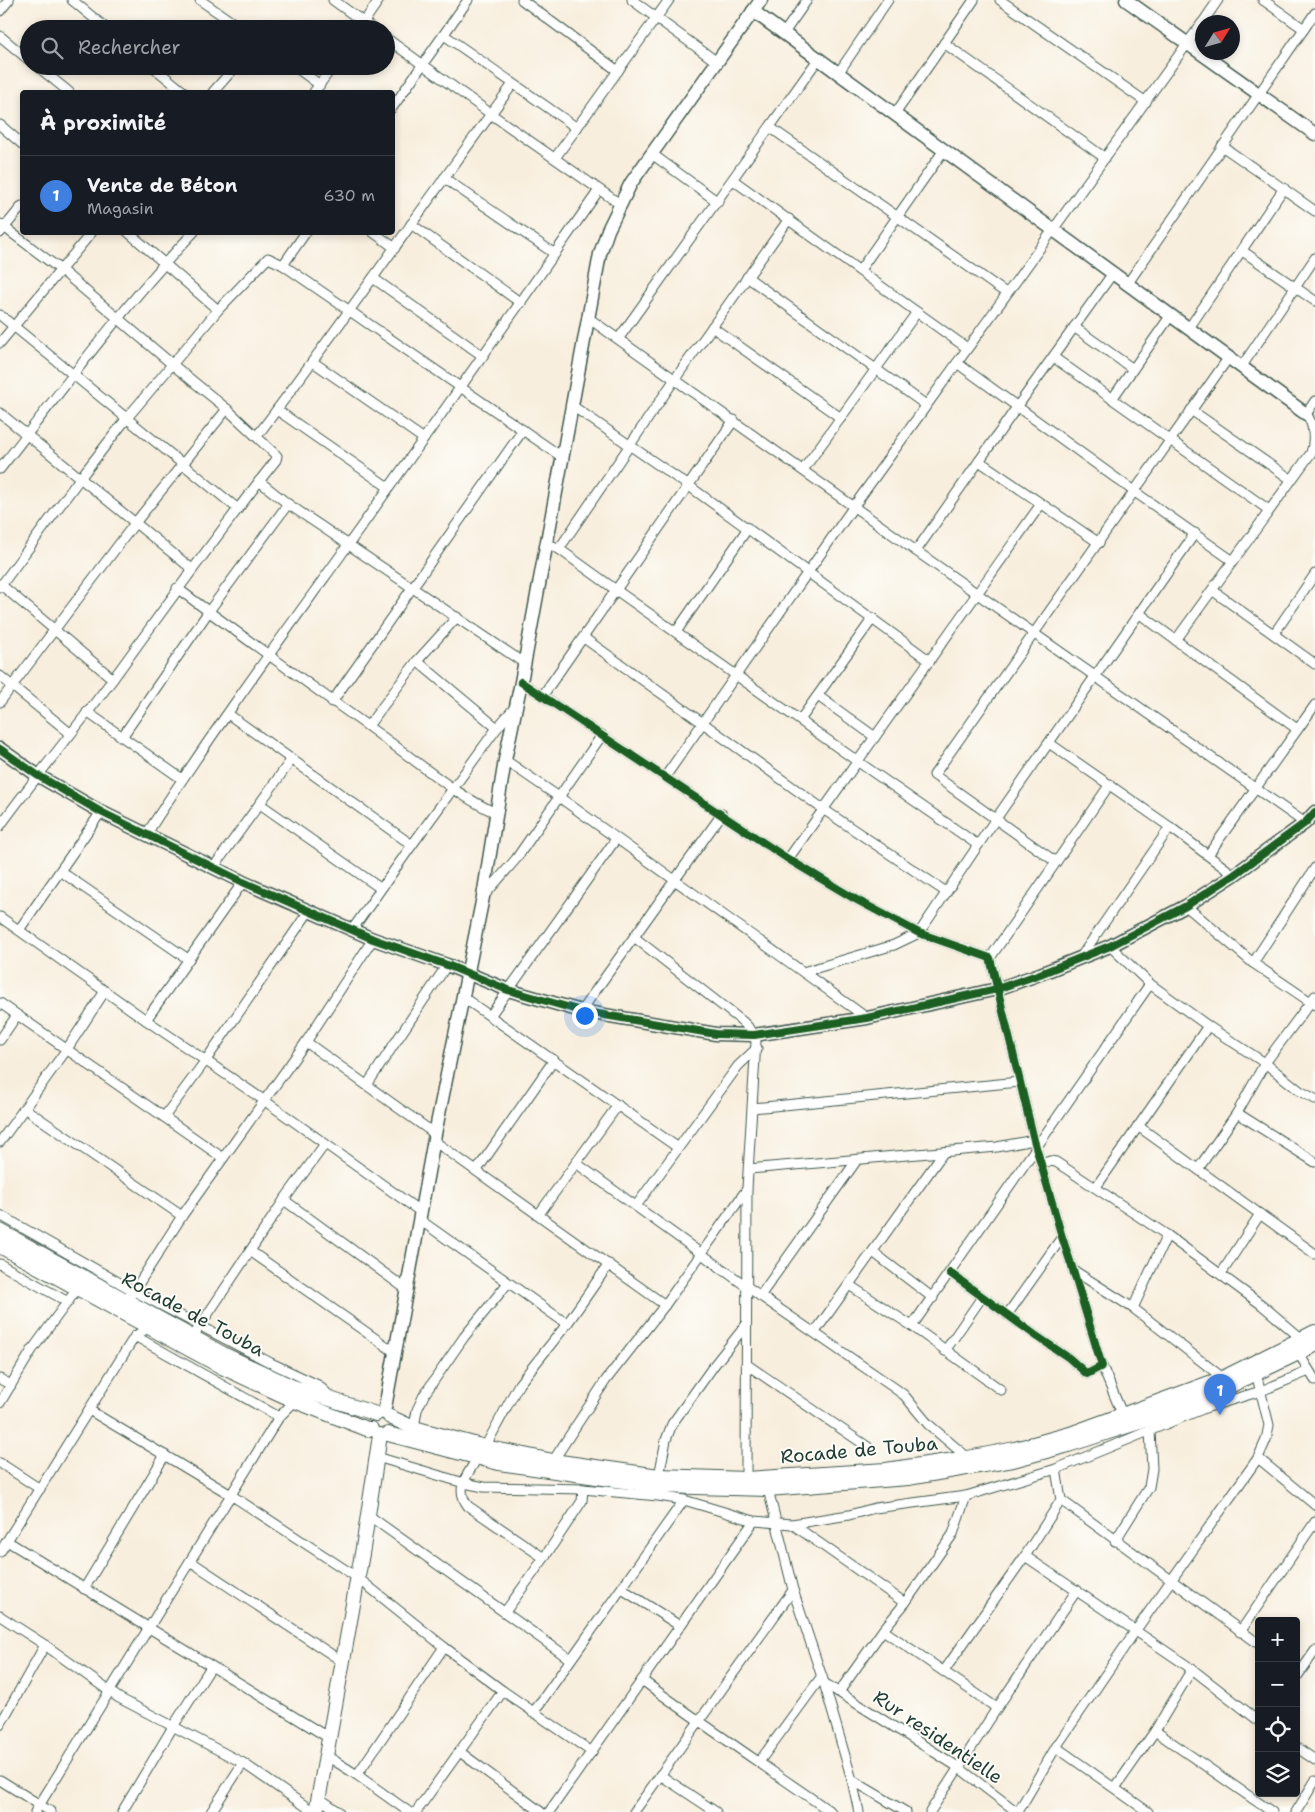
<!DOCTYPE html>
<html lang="fr">
<head>
<meta charset="utf-8">
<style>
  :root { --surface:#171b24; --page:#20242c; --text:#f1f3f6; --muted:#9ea1a6; --line:#363941; --accent:#db2777 }
  body { margin:0; font-family:"Shantell Sans",sans-serif; background:var(--page); color:var(--text) }
  .controls { position:absolute; right:15px; bottom:15px; display:grid; overflow:hidden; border-radius:5px; box-shadow:0 2px 8px #0003 }
  .controls button { width:45px; height:45px; display:grid; place-items:center; padding:0; border:0; border-bottom:1px solid var(--line); background:var(--surface); color:var(--text); font:25px sans-serif }
  .compass { position:absolute; left:1195px; top:15px; width:45px; height:45px; border-radius:50%; background:var(--surface); box-shadow:0 2px 8px #0003; rotate:53deg }
  .you { position:absolute; left:584px; top:1015px; width:18px; height:18px; margin:-12px; border:4px solid #fff; border-radius:50%; background:#1a73e8; box-shadow:0 0 0 8px #1a73e833 }
  .badge { display:grid; place-items:center; width:32px; height:32px; border-radius:50%; background:var(--accent); color:#fff; font-size:16px; font-weight:700 }
  .pin { position:absolute; translate:-50% -41px; filter:drop-shadow(0 1px 2px #0008) }
  .pin::after { content:''; position:absolute; top:26px; width:18px; height:15px; background:inherit; clip-path:polygon(0 0,100% 0,50% 100%) }
  .list { margin:0; padding:0; list-style:none }
  h2 { display:flex; justify-content:space-between; align-items:center; height:65px; margin:0; padding:0 20px; font-size:21px }
  h2 small { font-size:16px; font-weight:400; color:var(--muted) }
  .list li { display:grid; grid-template-columns:32px 1fr auto; gap:15px; align-items:center; box-sizing:border-box; height:80px; padding:0 20px; border-top:1px solid var(--line) }
  .list b { display:block; font-size:19px; white-space:nowrap }
  .list p { margin:0; font-size:16px; white-space:nowrap; color:var(--muted) }
  .list em { font-size:16px; font-style:normal; color:var(--muted) }
  .icon { flex:none; width:28px; height:28px; fill:none; stroke:currentColor; stroke-width:2; stroke-linecap:round; stroke-linejoin:round }
  .map { position:relative; flex:none; width:1315px; height:1812px; overflow:hidden }
  .search { position:absolute; background:var(--surface); box-shadow:0 2px 8px #0003; left:20px; top:20px; width:375px; height:55px; display:flex; align-items:center; gap:12px; box-sizing:border-box; padding:0 18px; border-radius:28px; color:var(--muted); font-size:19px }
  .panel { position:absolute; background:var(--surface); box-shadow:0 2px 8px #0003; left:20px; top:90px; width:375px; height:145px; border-radius:5px }
  .map>svg:first-child { display:block }
</style>
</head>
<body>
<div class="map">
<svg width="1315" height="1812" viewBox="0 0 1315 1812">
  <rect width="100%" height="100%" fill="#fdfcf7"/>
  <filter id="ink" filterUnits="userSpaceOnUse"><feTurbulence type="fractalNoise" baseFrequency=".02" numOctaves="2"/><feDisplacementMap in="SourceGraphic" scale="10" xChannelSelector="R" yChannelSelector="G"/><feConvolveMatrix kernelMatrix="1 2 1 2 8 2 1 2 1" color-interpolation-filters="sRGB"/></filter>
  <filter id="wash" filterUnits="userSpaceOnUse"><feTurbulence type="fractalNoise" baseFrequency=".0096" numOctaves="4" result="noise"/><feDisplacementMap in="SourceGraphic" scale="20" xChannelSelector="R" yChannelSelector="G"/><feGaussianBlur stdDeviation="1.12" result="paint"/><feColorMatrix in="noise" values="0 0 0 0 0 0 0 0 0 0 0 0 0 0 0 0 0 1.4 0 .05"/><feComposite in="paint" operator="in"/></filter>
  <g filter="url(#wash)">
    <rect width="100%" height="100%" fill="#f8eedd"/>
  </g>
  <g filter="url(#ink)">
    <g fill="none" stroke-linecap="round" stroke-linejoin="round">
      <g stroke="#40584d" stroke-width="11">
        <g id="street">
          <polyline points="72,0 107,29"/>
          <polyline points="200,0 242,29"/>
          <polyline points="333,0 373,29"/>
          <polyline points="522,0 618,71"/>
          <polyline points="632,0 717,62"/>
          <polyline points="1000,0 1146,102"/>
          <polyline points="1263,0 1304,29"/>
          <polyline points="0,11 9,0"/>
          <polyline points="1203,22 1218,0"/>
          <polyline points="359,29 379,0"/>
          <polyline points="784,33 807,0"/>
          <polyline points="444,35 577,128"/>
          <polyline points="0,36 29,60"/>
          <polyline points="386,38 491,114 620,204"/>
          <polyline points="944,43 1105,158"/>
          <polyline points="37,66 69,92"/>
          <polyline points="152,66 184,92"/>
          <polyline points="294,66 320,85"/>
          <polyline points="839,72 888,0"/>
          <polyline points="213,92 236,66"/>
          <polyline points="314,92 333,66"/>
          <polyline points="392,108 468,0"/>
          <polyline points="895,114 974,0"/>
          <polyline points="0,125 22,144"/>
          <polyline points="771,128 1006,293"/>
          <polyline points="1222,146 1315,211"/>
          <polyline points="652,154 718,202"/>
          <polyline points="555,158 669,0"/>
          <polyline points="444,178 555,254"/>
          <polyline points="733,180 967,348"/>
          <path d="M0,224L61,270L173,365L227,409L277,456L276,460C219,531 167,605 113,679C76,729 36,776 0,826"/>
          <polyline points="411,224 521,303"/>
          <polyline points="128,232 218,310"/>
          <polyline points="373,232 395,248"/>
          <polyline points="0,233 22,206"/>
          <polyline points="1241,250 1315,301"/>
          <polyline points="283,265 306,232"/>
          <polyline points="860,270 944,150"/>
          <polyline points="747,277 926,405"/>
          <polyline points="373,278 483,356"/>
          <polyline points="1128,283 1315,13"/>
          <polyline points="0,315 238,509"/>
          <polyline points="587,317 916,551 1305,823"/>
          <polyline points="712,327 841,418"/>
          <polyline points="1074,327 1133,369"/>
          <polyline points="1189,328 1284,188"/>
          <polyline points="619,338 819,58"/>
          <polyline points="0,343 92,232"/>
          <polyline points="1053,357 1269,510"/>
          <polyline points="313,362 424,439"/>
          <polyline points="957,363 1135,492 1233,561"/>
          <polyline points="1242,366 1315,258"/>
          <polyline points="1112,399 1171,315"/>
          <polyline points="571,405 689,486 930,661"/>
          <polyline points="277,410 388,487"/>
          <polyline points="1191,410 1292,480"/>
          <polyline points="0,413 192,569"/>
          <path d="M257,436C345,320 427,200 513,84"/>
          <polyline points="979,461 1099,543"/>
          <path d="M0,469C63,389 123,306 194,232"/>
          <polyline points="803,470 917,312"/>
          <polyline points="259,481 288,504 524,663"/>
          <polyline points="547,543 559,549 616,590 857,761 978,845"/>
          <polyline points="559,549 675,379 789,219"/>
          <polyline points="916,551 1017,407 1113,273"/>
          <polyline points="0,584 113,679"/>
          <polyline points="0,587 81,477 127,418 218,310 268,258 283,265 562,457"/>
          <path d="M177,588C244,638 312,686 380,735C418,762 454,794 496,813"/>
          <polyline points="1212,590 1315,664"/>
          <polyline points="1140,614 1297,729"/>
          <polyline points="676,632 748,528"/>
          <polyline points="1274,634 1315,574"/>
          <polyline points="584,638 823,809 946,892"/>
          <path d="M1176,640L1311,453C1315,441 1314,423 1306,414L1315,401"/>
          <polyline points="417,661 497,728"/>
          <polyline points="0,676 70,733"/>
          <polyline points="521,682 788,859 855,899 919,933 990,958 1034,1140 1062,1237 1073,1270 1102,1366 1087,1374 1069,1358 1035,1335 950,1273"/>
          <polyline points="543,695 734,420"/>
          <polyline points="818,696 875,737"/>
          <polyline points="0,702 135,523 227,409"/>
          <polyline points="332,702 523,430"/>
          <polyline points="87,712 182,779"/>
          <polyline points="228,714 412,845"/>
          <polyline points="800,720 873,618"/>
          <polyline points="368,726 417,661 457,617"/>
          <polyline points="122,737 209,611 288,504"/>
          <polyline points="1049,743 1170,827 1234,875"/>
          <polyline points="505,760 559,797 867,1018"/>
          <polyline points="665,777 854,506 1202,23"/>
          <polyline points="260,804 380,888"/>
          <path d="M146,835C208,738 276,645 343,552C429,432 515,311 599,190"/>
          <polyline points="1208,855 1315,705"/>
          <polyline points="788,859 1041,504"/>
          <polyline points="1056,862 934,775 1229,357"/>
          <polyline points="213,868 292,759"/>
          <polyline points="60,871 188,959"/>
          <polyline points="483,897 516,859 602,735"/>
          <polyline points="1186,906 1253,963 1315,1005"/>
          <polyline points="0,917 146,1020 265,1101 421,1212"/>
          <polyline points="19,930 101,812"/>
          <polyline points="352,930 412,845 497,728 515,707"/>
          <polyline points="634,937 742,1021 748,1027 756,1041 747,1189 746,1479"/>
          <polyline points="1110,946 1150,984 1208,1026 1265,1063 1300,1091 1315,1099"/>
          <polyline points="990,958 1110,784"/>
          <polyline points="1080,958 1170,827"/>
          <polyline points="1253,963 1315,868"/>
          <polyline points="803,972 894,945 919,933 995,820 1195,533"/>
          <polyline points="464,998 677,1147"/>
          <polyline points="0,1003 223,1158"/>
          <polyline points="581,1011 722,814"/>
          <polyline points="490,1016 616,839"/>
          <polyline points="146,1020 243,882"/>
          <polyline points="0,1040 17,1015"/>
          <polyline points="306,1042 435,1134"/>
          <polyline points="367,1085 447,965"/>
          <polyline points="24,1108 182,1216"/>
          <polyline points="753,1108 1019,1082"/>
          <polyline points="1237,1113 1315,1162"/>
          <polyline points="164,1117 206,1060 309,911"/>
          <polyline points="1138,1126 1315,1254"/>
          <polyline points="434,1141 665,1305"/>
          <polyline points="0,1142 67,1049 105,991"/>
          <polyline points="576,1163 746,1286 893,1387 904,1395 928,1424 968,1458"/>
          <polyline points="1041,1164 1050,1161 1056,1162 1167,1235 1262,1305 1302,1339"/>
          <polyline points="749,1169 997,1147 1034,1140"/>
          <polyline points="1198,1169 1237,1113 1265,1063 1315,996"/>
          <polyline points="477,1170 554,1060"/>
          <polyline points="1096,1187 1208,1026"/>
          <polyline points="284,1200 406,1289"/>
          <polyline points="636,1206 738,1066 757,1048"/>
          <polyline points="539,1214 618,1105"/>
          <polyline points="0,1215 134,1291 271,1363 318,1385 332,1398"/>
          <polyline points="420,1220 567,1324"/>
          <polyline points="250,1251 396,1353"/>
          <polyline points="873,1252 933,1298"/>
          <polyline points="0,1264 68,1302"/>
          <polyline points="1073,1270 1133,1308 1223,1378"/>
          <polyline points="1221,1274 1260,1214"/>
          <polyline points="849,1285 912,1326 1001,1390"/>
          <polyline points="760,1296 857,1160"/>
          <polyline points="125,1301 134,1291 182,1216 306,1042 373,939"/>
          <polyline points="1133,1308 1167,1235"/>
          <polyline points="1007,1315 1062,1237"/>
          <polyline points="912,1326 1150,984"/>
          <polyline points="815,1332 943,1153"/>
          <polyline points="135,1336 279,1417"/>
          <polyline points="192,1338 284,1200 325,1144"/>
          <polyline points="945,1351 982,1297"/>
          <polyline points="1299,1354 1315,1380"/>
          <polyline points="746,1364 868,1447"/>
          <polyline points="1102,1366 1123,1416"/>
          <polyline points="0,1379 11,1385"/>
          <polyline points="0,1403 32,1350 77,1289"/>
          <polyline points="89,1410 231,1495 358,1578 444,1647 503,1691 592,1752"/>
          <polyline points="414,1428 417,1410 424,1395 464,1337 508,1283"/>
          <polyline points="485,1447 519,1384 567,1324 609,1264"/>
          <polyline points="377,1457 464,1483 484,1487 583,1489 658,1496 684,1500 754,1521 792,1524 849,1515 875,1508 966,1496 1056,1469 1205,1408 1261,1391 1309,1371"/>
          <path d="M477,1458C468,1475 454,1488 468,1506L544,1558"/>
          <polyline points="1258,1458 1315,1505"/>
          <polyline points="553,1461 606,1380 665,1305 747,1189"/>
          <polyline points="0,1463 40,1489"/>
          <polyline points="659,1476 666,1440 672,1424 715,1364 746,1325"/>
          <polyline points="768,1489 793,1590 824,1683 852,1780 859,1812"/>
          <polyline points="1061,1500 1259,1644"/>
          <polyline points="368,1515 570,1659"/>
          <polyline points="792,1524 905,1603"/>
          <polyline points="7,1541 329,1738"/>
          <polyline points="1115,1541 1149,1487 1152,1469 1150,1431"/>
          <polyline points="0,1552 135,1336 148,1328"/>
          <polyline points="1025,1556 1192,1669 1259,1721"/>
          <polyline points="190,1561 343,1662"/>
          <polyline points="84,1589 165,1455"/>
          <polyline points="622,1589 680,1626"/>
          <polyline points="505,1612 544,1558 582,1501 583,1489"/>
          <polyline points="0,1616 45,1645 119,1698 243,1763 314,1812"/>
          <polyline points="883,1630 997,1708"/>
          <polyline points="1240,1632 1315,1522"/>
          <polyline points="944,1671 1025,1556 1061,1500 1056,1469"/>
          <polyline points="1296,1678 1315,1651"/>
          <path d="M642,1680C704,1726 768,1768 831,1812"/>
          <polyline points="824,1683 958,1767 1017,1812"/>
          <polyline points="839,1692 883,1630 905,1603 953,1534 966,1496"/>
          <polyline points="533,1713 684,1500"/>
          <polyline points="0,1725 45,1645"/>
          <polyline points="1155,1731 1272,1812"/>
          <polyline points="1056,1747 1148,1812"/>
          <polyline points="1296,1747 1315,1760"/>
          <polyline points="460,1752 541,1812"/>
          <polyline points="327,1756 357,1775 409,1812"/>
          <polyline points="759,1762 822,1676"/>
          <polyline points="357,1775 444,1647"/>
          <polyline points="660,1775 716,1812"/>
          <polyline points="0,1780 51,1812"/>
          <polyline points="852,1780 906,1812"/>
          <polyline points="1115,1788 1155,1731 1192,1669"/>
          <polyline points="319,1798 339,1812"/>
          <polyline points="35,1812 279,1417 295,1401"/>
          <polyline points="122,1812 174,1725 211,1667"/>
          <polyline points="211,1812 243,1763"/>
          <polyline points="416,1812 503,1691"/>
          <polyline points="549,1812 754,1521"/>
          <polyline points="634,1812 793,1590"/>
          <polyline points="930,1812 997,1708 1077,1590"/>
          <polyline points="1018,1812 1056,1747 1136,1630 1258,1458 1266,1440 1269,1425 1256,1373"/>
          <polyline points="1296,1812 1315,1781"/>
        </g>
      </g>
      <g stroke="#40584d" stroke-width="15">
        <g id="secondary">
          <polyline points="1126,0 1315,134"/>
          <polyline points="753,11 1306,414"/>
          <polyline points="0,749 37,775 101,812 243,882 373,939 447,965 508,990 581,1011 716,1034 754,1035 867,1018 997,989 1040,974 1110,946 1186,906 1234,875 1305,823 1315,812"/>
          <polyline points="384,1413 435,1134 483,897 505,760 521,682 600,254 608,230 631,183 761,0"/>
        </g>
      </g>
      <g stroke="#40584d" stroke-width="16">
        <g id="primary">
          <polyline points="0,1231 223,1354 293,1387 376,1414"/>
          <polyline points="0,1246 224,1368 295,1401 367,1429 371,1429"/>
          <polyline points="390,1417 414,1428 485,1447 553,1461 659,1476 746,1479 886,1470 968,1458 1015,1449 1070,1434 1223,1378 1315,1332"/>
          <polyline points="388,1434 499,1463 659,1486 768,1489 908,1478 1013,1460 1065,1446 1158,1416 1209,1396 1315,1345"/>
          <polyline points="316,1812 363,1548 380,1435"/>
        </g>
      </g>
      <use href="#street" stroke="#fff" stroke-width="9"/>
      <use href="#secondary" stroke="#fff" stroke-width="12"/>
      <use href="#primary" stroke="#fff" stroke-width="14"/>
      <g stroke="#fdfcf7" stroke-width="11">
        <g id="cycleway">
          <polyline points="521,682 788,859 855,899 919,933 990,958 1034,1140 1062,1237 1073,1270 1102,1366 1087,1374 1069,1358 1035,1335 950,1273"/>
          <polyline points="0,749 37,775 101,812 243,882 373,939 447,965 508,990 581,1011 716,1034 754,1035 867,1018 997,989 1040,974 1110,946 1186,906 1234,875 1305,823 1315,812"/>
        </g>
      </g>
      <use href="#cycleway" stroke="#1b5e20" stroke-width="8"/>
    </g>
  </g>
  <g text-anchor="middle" dominant-baseline="central" stroke-width="4" stroke-linejoin="round" paint-order="stroke">
    <g font-size="19" fill="#1f3d34" stroke="#fdfcf7">
      <text transform="translate(193 1314) rotate(28)">Rocade de Touba</text>
      <text transform="translate(859 1450) rotate(-5)">Rocade de Touba</text>
      <text transform="translate(938 1737) rotate(34)">Rur residentielle</text>
    </g>
  </g>
</svg>
<div class="controls">
<button>+</button>
<button>−</button>
<button><svg class="icon" aria-label="locate" viewBox="0 0 24 24"><circle cx="12" cy="12" r="6"/><path d="M12 2v4M12 18v4M2 12h4M18 12h4"/></svg></button>
<button><svg class="icon" aria-label="layers" viewBox="0 0 24 24"><path d="M12 4l9 5-9 5-9-5zM3 14l9 5 9-5"/></svg></button>
</div>
<svg class="compass" viewBox="-18 -18 36 36"><path d="M0-13l5 13h-10z" fill="#e53935"/><path d="M0 13l5-13h-10z" fill="#9ea1a6"/></svg>
<div class="you"></div>
<div class="pin badge" style="left:1220px;top:1415px;background:#3f7fe0">1</div>
<div class="search"><svg class="icon" aria-label="search" viewBox="0 0 24 24"><circle cx="10" cy="10" r="6"/><path d="M15 15l6 6"/></svg>Rechercher</div>
<section class="panel">
<h2>À proximité<small></small></h2>
<ul class="list">
<li><span class="badge" style="background:#3f7fe0">1</span><div><b>Vente de Béton</b><p>Magasin</p></div><em>630 m</em></li>
</ul>
</section>
</div>
</body>
</html>
